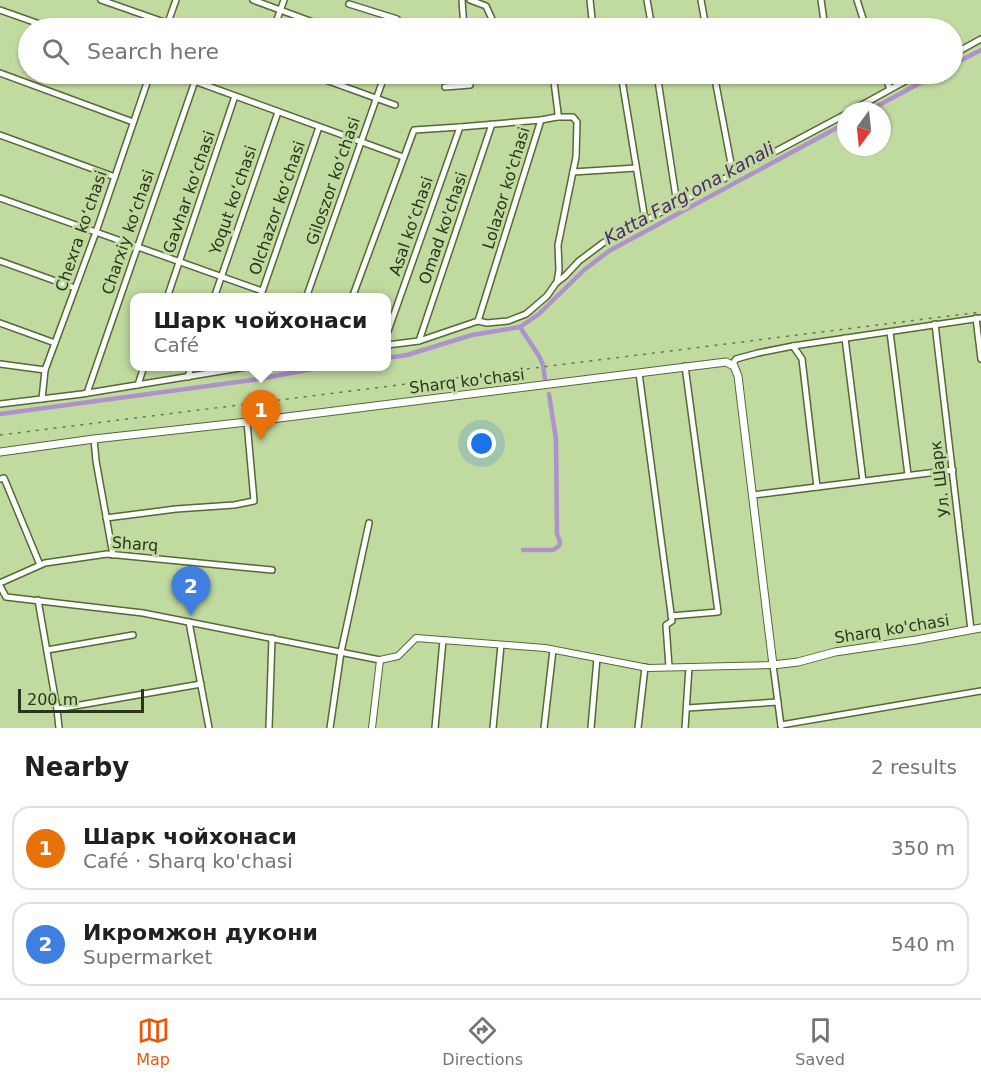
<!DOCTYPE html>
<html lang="en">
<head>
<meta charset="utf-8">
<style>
  :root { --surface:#fff; --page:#f6f6f6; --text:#202124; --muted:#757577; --line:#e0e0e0; --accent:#ea580c }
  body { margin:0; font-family:"DejaVu Sans",sans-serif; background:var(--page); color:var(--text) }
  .compass { position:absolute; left:837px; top:102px; width:54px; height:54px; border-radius:50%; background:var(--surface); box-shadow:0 2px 4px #0004; rotate:195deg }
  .scale { position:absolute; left:18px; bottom:15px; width:126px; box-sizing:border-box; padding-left:6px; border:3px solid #2b341d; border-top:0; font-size:16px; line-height:21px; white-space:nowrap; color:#2b341d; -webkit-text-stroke:4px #c1daa0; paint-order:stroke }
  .you { position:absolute; left:482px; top:444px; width:21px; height:21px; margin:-15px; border:4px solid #fff; border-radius:50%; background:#1a73e8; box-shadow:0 0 0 9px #1a73e833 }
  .badge { display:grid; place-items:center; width:39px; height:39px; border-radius:50%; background:var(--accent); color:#fff; font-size:20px; font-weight:700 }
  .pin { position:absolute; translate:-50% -50px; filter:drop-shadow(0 2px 3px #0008) }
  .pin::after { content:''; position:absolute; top:32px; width:21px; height:18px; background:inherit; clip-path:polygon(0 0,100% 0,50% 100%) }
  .popup { position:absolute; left:130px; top:293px; width:261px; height:78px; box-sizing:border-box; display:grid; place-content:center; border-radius:12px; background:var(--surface); filter:drop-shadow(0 2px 4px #0005); font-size:20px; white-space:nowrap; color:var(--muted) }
  .popup b { font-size:22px; color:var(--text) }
  .popup::after { content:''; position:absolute; left:50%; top:100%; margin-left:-12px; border:12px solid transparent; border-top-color:var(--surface) }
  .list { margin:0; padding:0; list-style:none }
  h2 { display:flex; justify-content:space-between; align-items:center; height:78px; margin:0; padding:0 24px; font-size:26px }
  h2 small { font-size:20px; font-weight:400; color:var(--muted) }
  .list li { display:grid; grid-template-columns:39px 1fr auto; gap:18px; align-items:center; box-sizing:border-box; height:84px; margin:0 12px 12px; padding:0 12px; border:2px solid var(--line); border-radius:18px }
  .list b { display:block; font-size:22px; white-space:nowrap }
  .list p { margin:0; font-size:20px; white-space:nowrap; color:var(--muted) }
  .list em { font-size:20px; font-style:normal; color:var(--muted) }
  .icon { flex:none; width:33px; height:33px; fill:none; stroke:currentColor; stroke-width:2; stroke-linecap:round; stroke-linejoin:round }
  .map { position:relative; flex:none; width:981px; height:728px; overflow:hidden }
  .search { position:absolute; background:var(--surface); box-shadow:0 2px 4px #0004; left:18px; right:18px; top:18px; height:66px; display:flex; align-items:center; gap:15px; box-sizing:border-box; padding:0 21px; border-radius:33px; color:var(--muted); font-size:22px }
  .sheet { height:270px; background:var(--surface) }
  nav { display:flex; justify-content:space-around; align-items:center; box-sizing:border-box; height:84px; border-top:2px solid var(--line); background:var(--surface); font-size:16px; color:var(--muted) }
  nav a { display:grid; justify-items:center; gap:3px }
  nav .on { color:var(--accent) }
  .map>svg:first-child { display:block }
</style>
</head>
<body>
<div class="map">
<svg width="981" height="728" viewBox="0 0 981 728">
  <rect width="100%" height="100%" fill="#c1daa0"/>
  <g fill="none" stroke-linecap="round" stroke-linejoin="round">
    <g stroke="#ae92cc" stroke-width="4.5">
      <polyline points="952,65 981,50"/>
      <polyline points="868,111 937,74"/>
      <polyline points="520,327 539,356 543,365 545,379"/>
      <polyline points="387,358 407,355 472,335 520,327 539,314 584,270 609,251 846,123"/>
      <polyline points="0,414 259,379 329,366"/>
      <polyline points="523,550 553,550 559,546 560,542 557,534 556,439 549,394"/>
    </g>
    <g stroke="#556935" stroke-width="8">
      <g id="minor">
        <polyline points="101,0 181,28"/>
        <polyline points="253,0 329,28"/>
        <polyline points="462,0 464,28"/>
        <polyline points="470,0 486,6 496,28"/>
        <polyline points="590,0 593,28"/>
        <polyline points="647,0 652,28"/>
        <polyline points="701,0 706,28"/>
        <polyline points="821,0 825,28"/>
        <polyline points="857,0 866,28"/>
        <polyline points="349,4 397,19 396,28"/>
        <polyline points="0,10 51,28"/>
        <polyline points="166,28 176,0"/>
        <polyline points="274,28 284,0"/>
        <polyline points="952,55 981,39"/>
        <polyline points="0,73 133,122"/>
        <polyline points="175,74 403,157"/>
        <polyline points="309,74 395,105"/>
        <polyline points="621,74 645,220"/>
        <polyline points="657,74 677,204"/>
        <polyline points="714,74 733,174"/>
        <polyline points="884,74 890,89"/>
        <polyline points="445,87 470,85 469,74"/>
        <polyline points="851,111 918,74"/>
        <polyline points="557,117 573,117 577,122 576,157 558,245 559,270 557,282"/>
        <polyline points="0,135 115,177"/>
        <polyline points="573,172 636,168"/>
        <polyline points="0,198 262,291"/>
        <polyline points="0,261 75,288"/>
        <polyline points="167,298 235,96"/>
        <polyline points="214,298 278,112"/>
        <polyline points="260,298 319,127"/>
        <polyline points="306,298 385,74"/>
        <polyline points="352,298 414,130 460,127 541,120"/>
        <polyline points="976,318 981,359"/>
        <polyline points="478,321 541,120 557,117 558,113 553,74"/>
        <polyline points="0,323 55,343"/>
        <polyline points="935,324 971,630"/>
        <polyline points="890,332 908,475"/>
        <polyline points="387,334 460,127"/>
        <polyline points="845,338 863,481"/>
        <polyline points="419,341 492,124"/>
        <polyline points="387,345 419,341 478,321 487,323 508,321 526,314 547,296 556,283 565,276 579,261 603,243 846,114"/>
        <polyline points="793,346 802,359 817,487"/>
        <polyline points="0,364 45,370"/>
        <polyline points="732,365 736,359 758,353 793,346 981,318"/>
        <polyline points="639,373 672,621 666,625 669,667"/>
        <polyline points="188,377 191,366"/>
        <polyline points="138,385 144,366"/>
        <polyline points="87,393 195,81"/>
        <polyline points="42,399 45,370 96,232 150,74"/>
        <polyline points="0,404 82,394 252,366"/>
        <polyline points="94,439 96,461 113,555"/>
        <polyline points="0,479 4,478 40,565"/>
        <polyline points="753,495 953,470"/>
        <polyline points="106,518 176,509 234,505 254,501 247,422"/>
        <polyline points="0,583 45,563 107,554 272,570"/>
        <polyline points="0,586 6,597 143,613 380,660"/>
        <polyline points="38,600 57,709 201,684"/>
        <polyline points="671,616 718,612 685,366"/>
        <polyline points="189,622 209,728"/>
        <polyline points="47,650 133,635"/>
        <polyline points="773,665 781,726"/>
        <polyline points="687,708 778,702"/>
        <polyline points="57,709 59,728"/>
        <polyline points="781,725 981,691"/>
        <polyline points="269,728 272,638"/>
        <polyline points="330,728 341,652 369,523"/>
        <polyline points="435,728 443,640"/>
        <polyline points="493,728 501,645"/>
        <polyline points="544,728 553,650"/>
        <polyline points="591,728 597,658"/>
        <polyline points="638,728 645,667"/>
        <polyline points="685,728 689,667"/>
      </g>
    </g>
    <g stroke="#556935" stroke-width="8">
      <polyline id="tertiary" points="372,728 380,660 398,656 416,638 545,648 648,668 773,665"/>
    </g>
    <g stroke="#556935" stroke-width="9">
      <polyline id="secondary" points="0,452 94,439 247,422 726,362 734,366 738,376 773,665 798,662 835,652 916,640 981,628"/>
    </g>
    <use href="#minor" stroke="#fff" stroke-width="5"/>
    <use href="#tertiary" stroke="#fff" stroke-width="6"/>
    <use href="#secondary" stroke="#fff" stroke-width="7"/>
    <polyline stroke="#667651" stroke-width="1.5" stroke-dasharray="3 6" stroke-linecap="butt" points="0,435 981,312"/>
  </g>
  <g text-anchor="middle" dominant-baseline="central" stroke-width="6" stroke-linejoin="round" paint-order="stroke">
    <g font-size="16" fill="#2b341d" stroke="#c1daa0">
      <text transform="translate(333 181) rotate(-71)">Giloszor koʻchasi</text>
      <text transform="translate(506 188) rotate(-73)">Lolazor ko'chasi</text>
      <text transform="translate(189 192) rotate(-71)">Gavhar koʻchasi</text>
      <text transform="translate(233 200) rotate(-71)">Yoqut koʻchasi</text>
      <text transform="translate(277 208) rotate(-71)">Olchazor koʻchasi</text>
      <text transform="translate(411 226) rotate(-71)">Asal koʻchasi</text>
      <text transform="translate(443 228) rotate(-71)">Omad ko'chasi</text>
      <text transform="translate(81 231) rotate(-71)">Chexra koʻchasi</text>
      <text transform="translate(128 232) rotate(-71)">Charxiy koʻchasi</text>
      <text transform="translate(467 381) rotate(-7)">Sharq ko'chasi</text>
      <text transform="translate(940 479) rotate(-97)">Ул. Шарк</text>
      <text transform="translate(135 544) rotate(4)">Sharq</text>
      <text transform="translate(892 629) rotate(-9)">Sharq ko'chasi</text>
    </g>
    <g font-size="18" font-style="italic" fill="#4c266b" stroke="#c1daa0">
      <text transform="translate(689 193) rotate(-29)">Katta Farg'ona kanali</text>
    </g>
  </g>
</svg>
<svg class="compass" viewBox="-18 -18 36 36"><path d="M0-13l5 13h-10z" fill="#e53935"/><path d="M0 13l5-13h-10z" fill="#757577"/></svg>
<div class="scale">200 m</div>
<div class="you"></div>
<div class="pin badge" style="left:261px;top:440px;background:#e8710a">1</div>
<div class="popup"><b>Шарк чойхонаси</b>Café</div>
<div class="pin badge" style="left:191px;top:616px;background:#3f7fe0">2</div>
<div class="search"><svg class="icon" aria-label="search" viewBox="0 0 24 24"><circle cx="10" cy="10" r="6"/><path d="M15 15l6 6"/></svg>Search here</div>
</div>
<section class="sheet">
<h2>Nearby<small>2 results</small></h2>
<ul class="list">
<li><span class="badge" style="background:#e8710a">1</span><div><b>Шарк чойхонаси</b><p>Café · Sharq ko'chasi</p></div><em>350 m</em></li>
<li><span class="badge" style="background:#3f7fe0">2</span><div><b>Икромжон дукони</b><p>Supermarket</p></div><em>540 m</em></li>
</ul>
</section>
<nav>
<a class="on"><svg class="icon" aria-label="map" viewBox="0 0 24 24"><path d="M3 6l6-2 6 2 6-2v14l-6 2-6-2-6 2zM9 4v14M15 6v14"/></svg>Map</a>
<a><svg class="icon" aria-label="directions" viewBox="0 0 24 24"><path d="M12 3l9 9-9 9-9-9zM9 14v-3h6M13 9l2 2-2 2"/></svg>Directions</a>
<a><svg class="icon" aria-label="saved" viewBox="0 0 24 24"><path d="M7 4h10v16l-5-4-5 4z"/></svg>Saved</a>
</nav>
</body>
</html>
